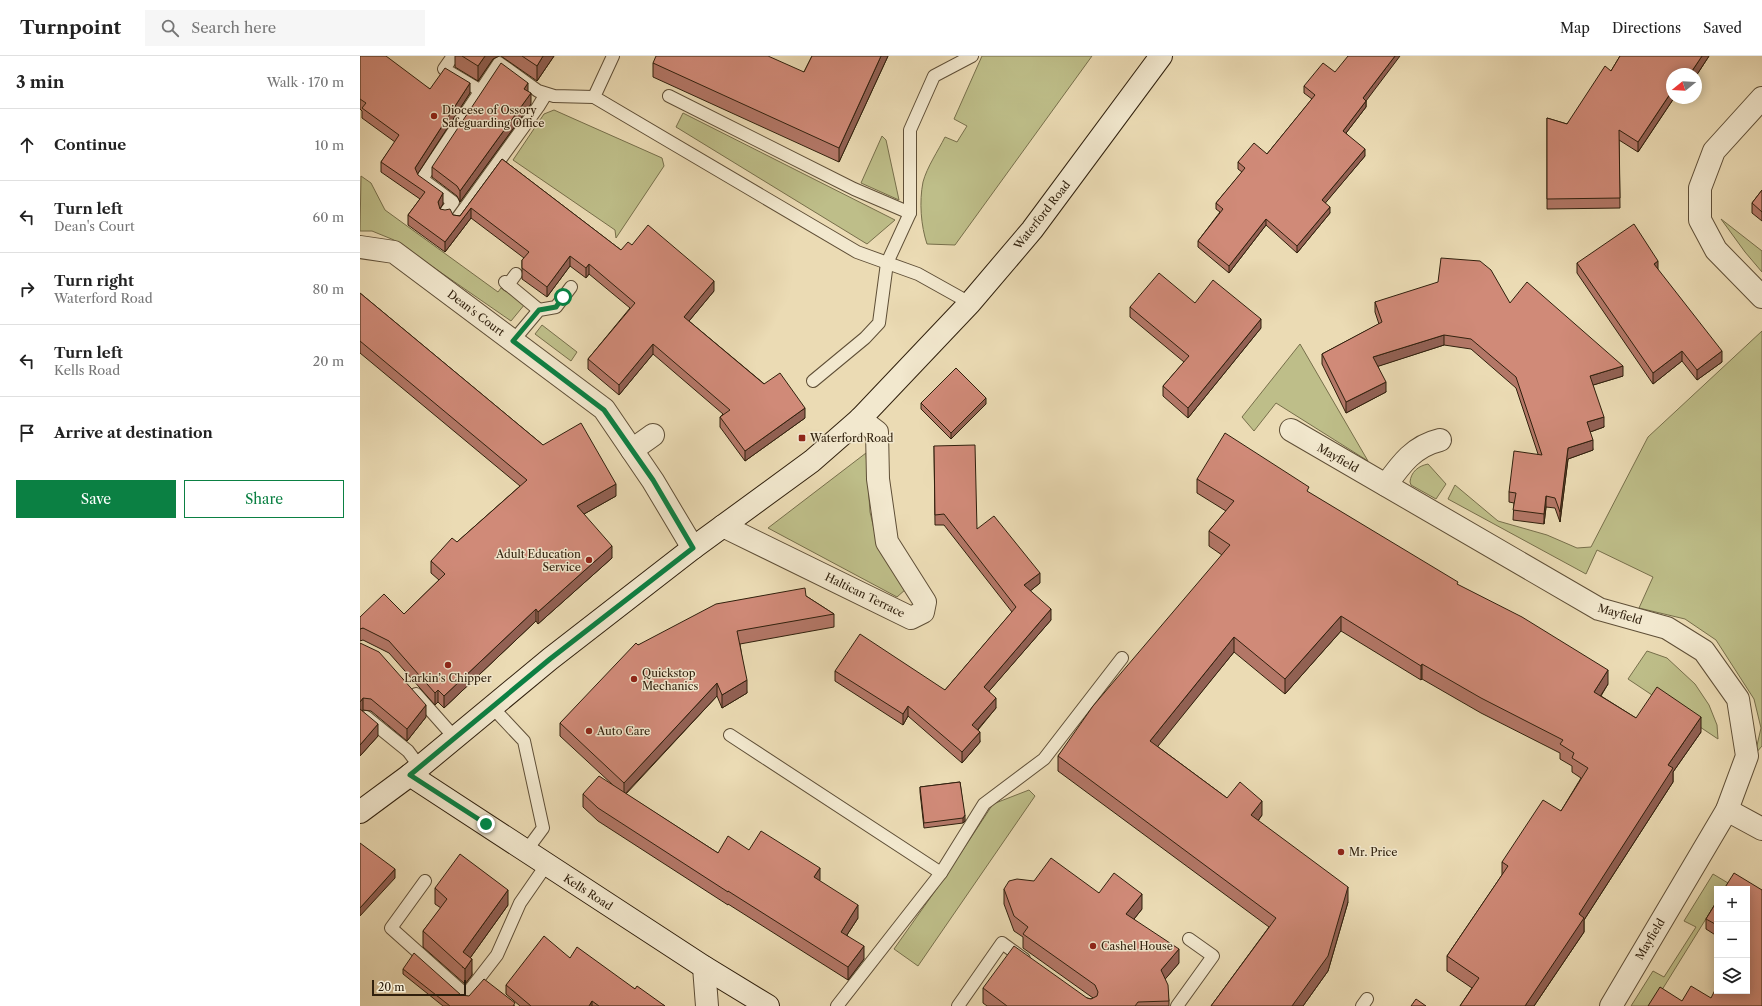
<!DOCTYPE html>
<html lang="en">
<head>
<meta charset="utf-8">
<style>
  :root { --surface:#fff; --page:#f6f6f6; --text:#222; --muted:#767676; --line:#e0e0e0; --accent:#0b8043 }
  body { margin:0; font-family:"Libre Caslon Text",serif; background:var(--page); color:var(--text) }
  .controls { position:absolute; right:12px; bottom:12px; display:grid; overflow:hidden; border-radius:0px; box-shadow:0 2px 10px #0003 }
  .controls button { width:36px; height:36px; display:grid; place-items:center; padding:0; border:0; border-bottom:1px solid var(--line); background:var(--surface); color:var(--text); font:20px sans-serif }
  .compass { position:absolute; left:1306px; top:12px; width:36px; height:36px; border-radius:50%; background:var(--surface); box-shadow:0 2px 10px #0003; rotate:252deg }
  .scale { position:absolute; left:12px; bottom:10px; width:94px; box-sizing:border-box; padding-left:4px; border:2px solid #30200d; border-top:0; font-size:11px; line-height:14px; white-space:nowrap; color:#30200d; -webkit-text-stroke:3px #f2e8ce; paint-order:stroke }
  .stop { position:absolute; width:12px; height:12px; margin:-9px; border:3px solid #0b8043; border-radius:50%; background:#fff }
  .stop.end { background:#0b8043; border-color:#fff; box-shadow:0 1px 4px #0008 }
  .list { margin:0; padding:0; list-style:none }
  h2 { display:flex; justify-content:space-between; align-items:center; height:52px; margin:0; padding:0 16px; font-size:17px }
  h2 small { font-size:13px; font-weight:400; color:var(--muted) }
  .list li { display:grid; grid-template-columns:26px 1fr auto; gap:12px; align-items:center; box-sizing:border-box; height:72px; padding:0 16px; border-top:1px solid var(--line) }
  .list b { display:block; font-size:15px; white-space:nowrap }
  .list p { margin:0; font-size:13px; white-space:nowrap; color:var(--muted) }
  .list em { font-size:13px; font-style:normal; color:var(--muted) }
  .actions { display:flex; gap:8px; padding:12px 16px }
  .actions a { flex:1; padding:9px 0; border:1px solid var(--accent); border-radius:0px; text-align:center; font-size:14px; color:var(--accent) }
  .actions .main { background:var(--accent); color:#fff }
  .icon { flex:none; width:22px; height:22px; fill:none; stroke:currentColor; stroke-width:2; stroke-linecap:round; stroke-linejoin:round }
  .map { position:relative; flex:none; width:1402px; height:950px; overflow:hidden }
  header { display:flex; align-items:center; gap:24px; box-sizing:border-box; height:56px; padding:0 20px; background:var(--surface); border-bottom:1px solid var(--line) }
  header strong { font-size:19px }
  nav { display:flex; gap:22px; margin-inline-start:auto; font-size:14px }
  .search { width:280px; height:36px; background:var(--page); display:flex; align-items:center; gap:10px; box-sizing:border-box; padding:0 14px; border-radius:0px; color:var(--muted); font-size:15px }
  main { display:flex }
  aside { flex:1; background:var(--surface) }
  .map>svg:first-child { display:block }
</style>
</head>
<body>
<header>
<strong>Turnpoint</strong>
<div class="search"><svg class="icon" aria-label="search" viewBox="0 0 24 24"><circle cx="10" cy="10" r="6"/><path d="M15 15l6 6"/></svg>Search here</div>
<nav><a>Map</a><a>Directions</a><a>Saved</a></nav>
</header>
<main>
<aside>
<h2>3 min<small>Walk · 170 m</small></h2>
<ul class="list">
<li><svg class="icon" aria-label="ahead" viewBox="0 0 24 24"><path d="M12 20V5M6 11l6-6 6 6"/></svg><div><b>Continue</b></div><em>10 m</em></li>
<li><svg class="icon" aria-label="left" viewBox="0 0 24 24"><path d="M17 20v-9H6M10 6l-5 5 5 5"/></svg><div><b>Turn left</b><p>Dean's Court</p></div><em>60 m</em></li>
<li><svg class="icon" aria-label="right" viewBox="0 0 24 24"><path d="M7 20v-9h11M14 6l5 5-5 5"/></svg><div><b>Turn right</b><p>Waterford Road</p></div><em>80 m</em></li>
<li><svg class="icon" aria-label="left" viewBox="0 0 24 24"><path d="M17 20v-9H6M10 6l-5 5 5 5"/></svg><div><b>Turn left</b><p>Kells Road</p></div><em>20 m</em></li>
<li><svg class="icon" aria-label="arrive" viewBox="0 0 24 24"><path d="M6 21V4h12l-3 4 3 4H6"/></svg><div><b>Arrive at destination</b></div></li>
</ul>
<div class="actions"><a class="main">Save</a><a>Share</a></div>
</aside>
<div class="map">
<svg width="1402" height="950" viewBox="0 0 1402 950">
  <rect width="100%" height="100%" fill="#ebdbb4"/>
  <filter id="stains"><feTurbulence type="fractalNoise" baseFrequency=".005" numOctaves="4"/><feColorMatrix values="0 0 0 0 .2 0 0 0 0 .09 0 0 0 0 .02 0 0 0 .5 -.17"/></filter>
  <radialGradient id="worn" r=".72"><stop offset=".6" stop-color="#630" stop-opacity="0"/><stop offset="1" stop-color="#630" stop-opacity=".3"/></radialGradient>
  <g fill="#bebe89" stroke="#776f4b">
    <path d="M622,0H732L595,189L567,188C561,170 559,146 563,126C567,111 578,95 585,81L597,86L607,70L594,63Z"/>
    <polygon points="194,54 302,102 304,110 256,182 255,174 153,104 184,58"/>
    <polygon points="323,57 535,164 507,188 316,71"/>
    <polygon points="522,80 526,84 539,144 501,127"/>
    <polygon points="1,120 11,127 25,154 138,236 141,232 165,248 151,265 34,184 12,175 0,175"/>
    <polygon points="1361,163 1402,195 1402,216 1385,196"/>
    <polygon points="182,269 217,296 211,305 175,278"/>
    <polygon points="1402,275 1402,690 1395,698 1401,672 1394,643 1356,584 1325,563 1279,552 1293,521 1237,494 1226,518 1088,443 1095,429 1138,465 1187,479 1217,492 1231,491 1288,381"/>
    <polygon points="940,288 1008,405 916,347 894,375 882,361"/>
    <polygon points="506,397 510,456 518,490 546,533 537,541 408,472"/>
    <path d="M1068,408L1086,428L1076,443L1051,429L1050,426C1051,416 1058,410 1068,408Z"/>
    <polygon points="1287,595 1307,602 1335,628 1349,649 1357,669 1358,683 1268,623"/>
    <polygon points="669,734 675,740 558,910 534,893 585,821 633,748"/>
    <polygon points="1353,818 1368,827 1364,833 1357,833 1357,845 1292,950 1271,950 1293,915 1304,921 1336,871 1324,865"/>
  </g>
  <g fill="none" stroke-linecap="round" stroke-linejoin="round">
    <g stroke="#5f4f37" stroke-width="14">
      <g id="lane">
        <polyline points="93,0 84,13 121,35"/>
        <polyline points="253,0 234,41 497,196 558,218 610,247"/>
        <polyline points="309,40 494,133 550,157"/>
        <polyline points="85,157 93,146 62,123 139,7 178,35 194,40 234,41"/>
        <polyline points="97,163 178,51 186,38"/>
        <polyline points="145,226 179,254"/>
        <polyline points="148,229 156,218"/>
        <polyline points="153,285 179,254 196,251 211,231"/>
        <polyline points="453,325 505,282 519,267 527,207 550,157 550,74 574,20 612,0"/>
        <polyline points="56,638 95,682"/>
        <polyline points="132,651 164,685 183,772 166,795"/>
        <polyline points="6,661 48,695 60,711"/>
        <polyline points="370,679 581,817 477,950"/>
        <polyline points="581,817 624,748 684,703 762,602"/>
        <polyline points="65,825 31,872 106,939 137,899 160,847 187,808"/>
        <polyline points="598,950 642,887 664,903"/>
        <polyline points="817,950 853,900 829,883"/>
        <polyline points="1002,950 1007,943"/>
      </g>
    </g>
    <g stroke="#5f4f37" stroke-width="24">
      <g id="street">
        <polyline points="1402,42 1354,95 1340,132 1340,164 1356,194 1402,241"/>
        <polyline points="0,191 34,196 244,353 293,425 333,492"/>
        <polyline points="931,374 1239,553 1307,572 1344,595 1378,643 1387,700 1367,754 1251,950"/>
        <polyline points="272,394 293,379"/>
        <path d="M1026,429C1041,408 1054,390 1080,384"/>
        <polyline points="363,470 551,562 563,556 565,546 527,486 518,423 517,376 500,363"/>
        <polyline points="1367,754 1402,773"/>
        <polyline points="344,911 347,950"/>
      </g>
    </g>
    <g stroke="#30200d" stroke-width="24">
      <g id="secondary">
        <polyline points="50,719 344,911 408,950"/>
        <polyline points="0,756 50,719 190,603 333,492 452,405 500,363 610,247 672,174 801,0"/>
      </g>
    </g>
    <use href="#lane" stroke="#f2e8ce" stroke-width="12"/>
    <use href="#street" stroke="#f2e8ce" stroke-width="22"/>
    <use href="#secondary" stroke="#f2e8ce" stroke-width="22"/>
  </g>
  <g fill="#b37767" stroke="#30200d">
    <polygon points="0,0 70,33 110,37 57,118 83,148 80,152 80,153 93,159 100,160 142,103 261,194 272,189 354,235 329,265 445,362 385,405 360,371 360,361 363,358 293,298 259,339 228,313 228,303 270,252 229,218 226,222 210,210 187,241 162,223 162,204 164,202 111,162 85,196 48,169 48,159 60,143 21,116 21,106 35,86 2,62 2,55 0,53"/>
    <polygon points="95,0 139,0 133,3 118,25 95,11"/>
    <polygon points="141,0 194,0 177,25"/>
    <polygon points="452,0 528,0 479,106 293,21 293,7 444,16"/>
    <polygon points="1260,0 1349,0 1336,20 1312,18 1312,42 1314,42 1278,96 1259,84 1260,152 1187,153 1187,62 1207,68 1251,15"/>
    <polygon points="944,30 1006,45 1006,51 986,77 1005,100 965,147 970,157 937,197 906,169 869,217 838,191 838,185 860,156 856,153 856,147 882,116 878,113 878,106 907,98 952,43 944,37"/>
    <polygon points="171,48 100,146 97,140 72,121 72,111"/>
    <polygon points="1402,134 1402,165 1392,157 1392,147"/>
    <polygon points="1217,207 1298,214 1362,306 1337,324 1322,305 1293,328 1217,217"/>
    <polygon points="0,237 183,389 256,440 224,458 252,502 178,568 176,565 84,652 78,646 75,649 29,597 3,584 0,585 0,573 44,558 79,524 71,517 71,505 97,486 160,430 0,297"/>
    <polygon points="1015,246 1150,247 1263,320 1233,329 1244,371 1230,376 1233,394 1208,403 1200,466 1195,452 1186,451 1184,468 1153,464 1154,447 1149,446 1149,436 1178,398 1156,332 1111,293 1084,289 1018,310 1026,336 986,357 962,308 962,298 1019,268 1015,256"/>
    <polygon points="835,247 901,272 828,362 803,340 803,330 824,306 770,261 770,251"/>
    <polygon points="561,347 626,348 591,383 561,353"/>
    <polygon points="574,390 617,473 680,527 670,535 691,564 629,635 636,652 618,674 620,686 602,707 548,660 543,669 475,625 475,615 585,634 652,556 584,469 575,469"/>
    <polygon points="837,423 949,437 1098,529 1248,628 1241,640 1276,662 1341,676 1313,716 1313,726 1224,864 1224,876 1174,950 1100,950 1112,932 1087,915 1087,900 1142,819 1142,806 1201,755 1221,722 1212,716 1212,710 1200,703 1200,697 1121,657 1062,623 1061,624 981,575 925,638 874,596 797,690 867,742 902,759 898,765 988,846 968,915 943,950 851,950 909,871 698,715 698,700 862,499 849,490 849,475 866,455 837,437"/>
    <polygon points="446,540 474,558 474,571 380,588 387,637 362,652 357,640 266,738 358,797 389,794 460,825 498,862 487,879 504,903 488,924 368,848 368,849 238,765 223,751 223,738 254,730 200,680 200,667 278,589"/>
    <polygon points="0,587 66,661 47,685 11,655 3,654 2,655 18,680 0,700"/>
    <polygon points="600,726 605,765 603,767 564,772 560,736 560,731"/>
    <polygon points="75,832 148,849 110,902 112,919 105,928 63,891 63,875 81,852 75,848"/>
    <polygon points="644,833 739,837 782,853 774,863 819,907 805,923 809,945 809,950 627,950 623,947 623,932 727,942 731,943 733,942 663,892 663,881 654,875 644,848"/>
    <polygon points="1357,845 1357,880 1346,873 1346,863"/>
    <polygon points="210,902 275,933 305,950 160,950 146,938 146,929"/>
    <polygon points="43,913 101,939 155,950 83,950 43,918"/>
  </g>
  <g fill="#926154" stroke="#30200d">
    <polygon points="125,0 139,0 133,3 118,25 118,10"/>
    <polygon points="183,0 194,0 177,25 177,10"/>
    <polygon points="521,0 528,0 479,106 479,92"/>
    <polygon points="1035,0 1040,0 1003,49 1003,42"/>
    <polygon points="1342,0 1349,0 1336,20 1336,18 1330,18"/>
    <polygon points="110,27 110,37 55,122 55,112"/>
    <polygon points="168,27 168,37 164,33"/>
    <polygon points="1312,35 1312,42 1314,42 1278,96 1278,86"/>
    <polygon points="171,37 171,48 100,146 100,135"/>
    <polygon points="1006,45 1006,51 983,81 983,75"/>
    <polygon points="1005,93 1005,100 962,151 962,144"/>
    <polygon points="83,137 83,148 78,156 78,146"/>
    <polygon points="970,151 970,157 937,197 937,190"/>
    <polygon points="111,152 111,162 85,196 85,186"/>
    <polygon points="906,163 906,169 869,217 869,210"/>
    <polygon points="210,200 210,210 187,241 187,231"/>
    <polygon points="1298,205 1298,215 1294,208"/>
    <polygon points="229,208 229,218 226,222 226,212"/>
    <polygon points="354,225 354,235 324,271 324,261"/>
    <polygon points="901,263 901,272 828,362 828,352"/>
    <polygon points="1084,279 1084,289 1013,312 1013,301"/>
    <polygon points="293,288 293,298 259,339 259,329"/>
    <polygon points="1322,295 1322,305 1293,328 1293,317"/>
    <polygon points="1362,295 1362,306 1337,324 1337,314"/>
    <polygon points="1263,310 1263,320 1230,330 1230,320"/>
    <polygon points="1026,326 1026,336 986,357 986,346"/>
    <polygon points="626,342 626,348 591,383 591,377"/>
    <polygon points="445,352 445,362 385,405 385,395"/>
    <polygon points="1244,361 1244,371 1227,377 1227,366"/>
    <polygon points="1233,384 1233,394 1208,403 1200,466 1200,456 1208,392"/>
    <polygon points="256,428 256,440 217,462 217,450"/>
    <polygon points="1186,440 1186,451 1184,468 1184,458"/>
    <polygon points="252,490 252,502 178,568 178,556"/>
    <polygon points="680,517 680,527 664,540 664,529"/>
    <polygon points="176,553 176,565 84,652 84,640"/>
    <polygon points="691,553 691,564 624,641 624,631"/>
    <polygon points="981,560 981,575 925,638 925,623"/>
    <polygon points="874,581 874,596 790,700 790,685"/>
    <polygon points="1062,608 1062,623 1061,624 1061,610"/>
    <polygon points="1248,614 1248,628 1234,650 1234,636"/>
    <polygon points="387,624 387,637 362,652 362,639"/>
    <polygon points="357,627 357,640 264,739 264,727"/>
    <polygon points="78,634 78,646 75,649 75,637"/>
    <polygon points="3,642 3,654 0,658 0,646"/>
    <polygon points="636,642 636,652 612,680 612,669"/>
    <polygon points="66,649 66,661 47,685 47,673"/>
    <polygon points="548,650 548,660 543,669 543,658"/>
    <polygon points="1341,661 1341,676 1313,716 1313,726 1224,864 1224,876 1174,950 1165,950 1219,858 1308,709"/>
    <polygon points="18,668 18,680 0,700 0,689"/>
    <polygon points="620,676 620,686 602,707 602,696"/>
    <polygon points="902,745 902,759 891,774 891,759"/>
    <polygon points="605,759 605,765 603,767 603,762"/>
    <polygon points="460,812 460,824 454,834 454,821"/>
    <polygon points="35,813 35,822 0,860 0,852"/>
    <polygon points="988,831 988,846 968,915 943,950 932,950"/>
    <polygon points="148,834 148,849 103,912 103,896"/>
    <polygon points="782,838 782,853 766,873 766,858"/>
    <polygon points="498,849 498,862 481,888 481,876"/>
    <polygon points="504,890 504,903 488,924 488,911"/>
    <polygon points="819,893 819,907 801,928 801,914"/>
    <polygon points="112,903 112,919 105,928 105,913"/>
    <polygon points="232,945 232,950 229,950"/>
  </g>
  <g fill="#d08a78" stroke="#30200d">
    <polygon points="0,0 26,0 70,33 85,12 110,27 55,112 58,119 83,137 78,146 80,153 85,154 90,153 93,159 100,160 142,103 261,194 268,186 272,189 288,169 354,225 324,261 404,328 420,317 445,352 385,395 360,361 370,354 293,288 259,329 228,303 275,247 229,208 226,212 210,200 187,231 162,212 162,204 169,196 111,152 85,186 48,159 65,136 21,106 39,79 2,52 6,47 0,43"/>
    <polygon points="102,0 125,0 118,10"/>
    <polygon points="162,0 183,0 177,10"/>
    <polygon points="296,0 408,0 444,16 452,0 521,0 479,92 293,7"/>
    <polygon points="988,0 1035,0 1003,42 1006,45 983,75 1005,93 962,144 970,151 937,190 906,163 869,210 838,185 863,153 856,147 885,112 878,106 894,87 907,98 955,39 944,30 963,7 975,16"/>
    <polygon points="1260,0 1342,0 1330,18 1312,18 1312,35 1278,86 1259,74 1260,142 1187,143 1187,62 1207,68 1245,10 1251,15"/>
    <polygon points="141,7 168,27 164,33 171,37 100,135 97,130 72,111"/>
    <polygon points="1402,134 1402,156 1392,147"/>
    <polygon points="1274,168 1298,205 1294,208 1362,295 1337,314 1322,295 1293,317 1217,207"/>
    <polygon points="1081,202 1120,205 1131,214 1150,247 1167,226 1263,310 1230,320 1244,361 1227,366 1233,384 1208,392 1200,456 1195,442 1186,440 1184,458 1153,454 1156,437 1149,436 1154,395 1182,399 1156,321 1111,283 1084,279 1013,301 1026,326 986,346 962,298 1022,266 1015,246 1078,226"/>
    <polygon points="799,217 835,247 853,224 901,263 828,352 803,330 829,300 770,251"/>
    <polygon points="0,237 183,389 221,367 256,428 217,450 252,490 178,556 176,553 84,640 78,634 75,637 29,585 3,572 0,573 0,561 24,538 44,558 85,518 71,505 92,482 97,486 167,424 0,285"/>
    <polygon points="596,312 626,342 591,377 561,347"/>
    <polygon points="865,377 949,431 947,435 1098,526 1097,528 1162,561 1248,614 1234,636 1276,662 1297,631 1341,661 1308,709 1313,712 1219,858 1224,862 1165,950 1100,950 1119,922 1087,900 1148,810 1142,806 1183,744 1201,755 1228,712 1212,702 1214,697 1200,688 1203,684 1121,642 1062,608 1061,610 981,560 925,623 874,581 790,685 867,742 880,726 902,745 891,759 988,831 968,900 932,950 851,950 916,862 698,700 733,650 870,489 849,475 874,445 837,423"/>
    <polygon points="615,389 617,473 634,460 680,517 664,529 691,553 624,631 636,642 612,669 620,676 602,696 548,650 543,658 475,615 500,578 585,634 656,551 584,458 575,459 574,390"/>
    <polygon points="445,532 446,540 474,558 377,575 387,624 362,639 357,627 264,727 200,667 276,587 278,589 356,548"/>
    <polygon points="0,587 19,596 66,649 47,673 11,643 3,642 0,646"/>
    <polygon points="0,653 18,668 0,689"/>
    <polygon points="239,720 358,797 368,780 389,794 401,775 460,812 454,821 498,849 481,876 504,890 488,911 368,835 368,836 238,752 223,738"/>
    <polygon points="600,726 605,759 603,762 564,767 560,731"/>
    <polygon points="0,787 35,813 0,852"/>
    <polygon points="100,798 148,834 103,896 112,903 105,913 63,875 87,843 75,832"/>
    <polygon points="691,802 739,837 754,817 782,838 766,858 819,893 801,914 808,929 809,945 778,946 775,950 647,950 623,932 654,890 727,942 731,943 737,940 738,936 735,929 663,878 668,871 654,860 644,833 649,825 657,823 674,825"/>
    <polygon points="1374,817 1402,834 1402,950 1288,950 1300,931 1322,945 1331,930 1351,942 1357,930 1357,935 1387,935 1387,833 1364,833"/>
    <polygon points="1357,845 1357,869 1346,863"/>
    <polygon points="184,880 210,902 217,891 275,933 277,930 305,950 239,950 232,945 229,950 171,950 146,929"/>
    <polygon points="54,897 101,939 109,940 124,923 155,947 153,950 90,950 43,913"/>
    <polygon points="1056,943 1066,950 1051,950"/>
  </g>
  <g fill="none" stroke-linecap="round" stroke-linejoin="round">
    <polyline stroke="#0b8043" stroke-width="5" points="126,768 50,719 190,603 333,492 293,424 244,354 153,285 179,254 196,251 203,241"/>
  </g>
  <g fill="#8f2418" stroke="#f2e8ce" stroke-width="1.5">
    <circle cx="74" cy="60" r="4"/>
    <rect x="438" y="378" width="8" height="8" rx="2"/>
    <circle cx="229" cy="504" r="4"/>
    <circle cx="88" cy="609" r="4"/>
    <circle cx="274" cy="623" r="4"/>
    <circle cx="229" cy="675" r="4"/>
    <circle cx="981" cy="796" r="4"/>
    <circle cx="733" cy="890" r="4"/>
  </g>
  <g text-anchor="middle" dominant-baseline="central" stroke-width="3" stroke-linejoin="round" paint-order="stroke">
    <g font-size="11" fill="#30200d" stroke="#f2e8ce" text-anchor="start">
      <text x="82" y="54">Diocese of Ossory<tspan x="82" dy="13">Safeguarding Office</tspan></text>
      <text x="450" y="382">Waterford Road</text>
      <text x="221" y="498" text-anchor="end">Adult Education<tspan x="221" dy="13">Service</tspan></text>
      <text x="282" y="617">Quickstop<tspan x="282" dy="13">Mechanics</tspan></text>
      <text x="88" y="622" text-anchor="middle">Larkin’s Chipper</text>
      <text x="237" y="675">Auto Care</text>
      <text x="989" y="796">Mr. Price</text>
      <text x="741" y="890">Cashel House</text>
    </g>
    <g font-size="11" fill="#30200d" stroke="#f2e8ce">
      <text transform="translate(682 159) rotate(-52)">Waterford Road</text>
      <text transform="translate(116 257) rotate(37)">Dean's Court</text>
      <text transform="translate(978 402) rotate(30)">Mayfield</text>
      <text transform="translate(505 539) rotate(26)">Haltican Terrace</text>
      <text transform="translate(1260 558) rotate(17)">Mayfield</text>
      <text transform="translate(228 836) rotate(33)">Kells Road</text>
      <text transform="translate(1290 883) rotate(-59)">Mayfield</text>
    </g>
  </g>
  <rect width="100%" height="100%" filter="url(#stains)"/>
  <rect width="100%" height="100%" fill="url(#worn)"/>
</svg>
<div class="controls">
<button>+</button>
<button>−</button>
<button><svg class="icon" aria-label="layers" viewBox="0 0 24 24"><path d="M12 4l9 5-9 5-9-5zM3 14l9 5 9-5"/></svg></button>
</div>
<svg class="compass" viewBox="-18 -18 36 36"><path d="M0-13l5 13h-10z" fill="#e53935"/><path d="M0 13l5-13h-10z" fill="#767676"/></svg>
<div class="scale">20 m</div>
<div class="stop" style="left:203px;top:241px"></div>
<div class="stop end" style="left:126px;top:768px"></div>
</div>
</main>
</body>
</html>
